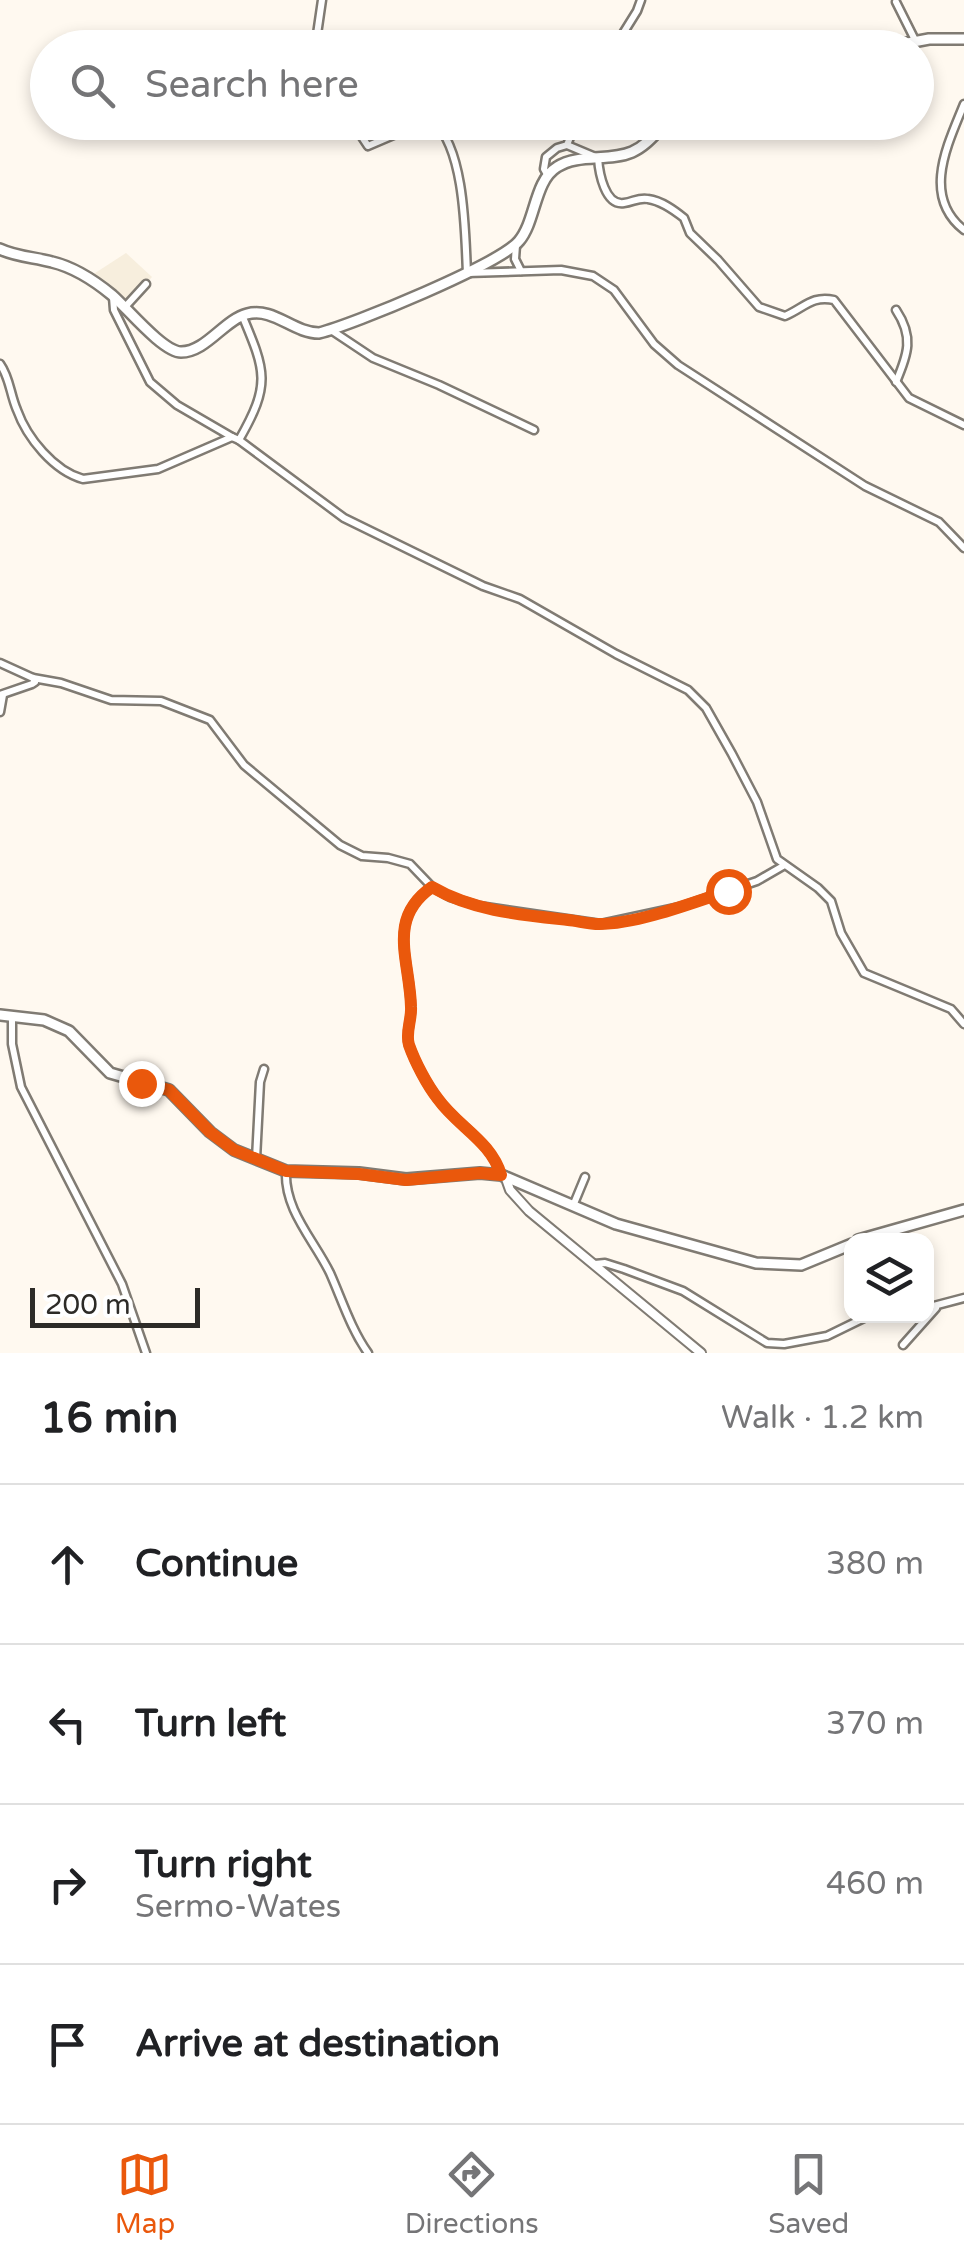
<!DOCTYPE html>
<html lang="en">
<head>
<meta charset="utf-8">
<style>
  :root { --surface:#fff; --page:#f2f2f2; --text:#202124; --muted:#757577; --line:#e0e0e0; --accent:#ea580c }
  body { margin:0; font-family:"Varela Round",sans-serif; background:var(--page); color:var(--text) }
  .controls { position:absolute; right:30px; bottom:30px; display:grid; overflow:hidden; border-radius:20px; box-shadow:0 5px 15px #0003 }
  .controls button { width:90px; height:90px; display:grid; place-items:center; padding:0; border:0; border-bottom:2px solid var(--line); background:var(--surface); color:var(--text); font:50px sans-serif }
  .scale { position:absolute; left:30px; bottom:25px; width:170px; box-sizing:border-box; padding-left:10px; border:5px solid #2d2b27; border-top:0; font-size:28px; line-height:35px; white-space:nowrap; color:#2d2b27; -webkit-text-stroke:8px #fff; paint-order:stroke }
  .stop { position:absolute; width:30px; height:30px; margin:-22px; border:8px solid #ea580c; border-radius:50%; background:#fff }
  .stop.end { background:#ea580c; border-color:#fff; box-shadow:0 2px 10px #0008 }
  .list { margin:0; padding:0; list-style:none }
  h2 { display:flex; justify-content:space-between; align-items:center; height:130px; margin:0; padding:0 40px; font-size:42px }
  h2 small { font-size:32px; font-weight:400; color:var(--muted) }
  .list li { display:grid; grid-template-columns:65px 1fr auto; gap:30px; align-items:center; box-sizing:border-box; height:160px; padding:0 40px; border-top:2px solid var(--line) }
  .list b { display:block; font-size:38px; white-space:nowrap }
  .list p { margin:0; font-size:32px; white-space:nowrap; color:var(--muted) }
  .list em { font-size:32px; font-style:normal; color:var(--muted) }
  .icon { flex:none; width:55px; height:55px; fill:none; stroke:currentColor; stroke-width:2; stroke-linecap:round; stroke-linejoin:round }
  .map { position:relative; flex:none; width:964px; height:1353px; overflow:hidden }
  .search { position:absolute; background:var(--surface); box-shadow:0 5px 15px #0003; left:30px; right:30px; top:30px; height:110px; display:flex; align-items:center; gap:25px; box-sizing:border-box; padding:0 35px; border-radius:55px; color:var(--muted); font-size:38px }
  .sheet { height:770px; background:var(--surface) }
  nav { display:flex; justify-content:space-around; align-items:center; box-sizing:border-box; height:140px; border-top:2px solid var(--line); background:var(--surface); font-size:28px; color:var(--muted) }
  nav a { display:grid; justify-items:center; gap:5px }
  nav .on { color:var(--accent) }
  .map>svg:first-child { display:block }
</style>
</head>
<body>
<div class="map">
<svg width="964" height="1353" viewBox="0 0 964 1353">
  <rect width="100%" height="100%" fill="#fff9f0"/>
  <polygon fill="#f7eedd" points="126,253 152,277 127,304 89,277"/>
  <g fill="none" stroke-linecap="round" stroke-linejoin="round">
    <g stroke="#807b73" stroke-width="11">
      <g id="minor">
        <polyline points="896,2 916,42"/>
        <polyline points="315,48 322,0"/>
        <polyline points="614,48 637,11 641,0"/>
        <path d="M964,104C948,144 921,196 964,230"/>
        <polyline points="352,122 368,146 396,134 401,122"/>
        <path d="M434,122C465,150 465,233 467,273L561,270L593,276L614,290L654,344L678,365L865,486L939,522L964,548"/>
        <path d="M567,145L598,158C599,173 605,206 624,203C633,202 639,197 648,199C662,201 674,210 684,218L690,233L718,260L759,307L785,316C804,308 812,295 834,300L909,398L964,425"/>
        <polyline points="548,176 544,169 546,157 557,148 567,145 576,122"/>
        <polyline points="516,245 515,259 521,271"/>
        <polyline points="113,297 114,310 150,382 177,405 232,437"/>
        <polyline points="125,307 146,284"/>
        <path d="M896,310C914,337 908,354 896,382"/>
        <path d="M242,315C266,372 271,384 239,440L344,518L483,586L520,599L616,654L688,690L706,708L732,754L757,802L777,859L818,888L831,901L841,933L864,973L951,1009L964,1024"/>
        <polyline points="331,330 373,358 439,385 534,430"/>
        <path d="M0,364C10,378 10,394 17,410C27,438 54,471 83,479L158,469L232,437L239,440"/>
        <polyline points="0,663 33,678 61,683 111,700 161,701 210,720 244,765 340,845 362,856 388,858 410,864 432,887 450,897 479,906 601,924 680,907 757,881 783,866"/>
        <polyline points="0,695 32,684 35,682 33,678"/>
        <polyline points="0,712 3,695"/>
        <path d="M432,887C386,919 410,960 411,1007C412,1019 405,1033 409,1045C415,1062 427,1085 438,1099C458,1127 491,1141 501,1175"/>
        <polyline points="12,1016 12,1044 21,1087 122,1284 146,1353"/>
        <polyline points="256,1159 260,1082 264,1069"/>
        <path d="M286,1171C284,1210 314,1240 330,1273C342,1300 351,1329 368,1353"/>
        <polyline points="573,1206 585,1177"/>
        <polyline points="595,1264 605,1263 624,1269 683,1291 767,1343 784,1344 827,1336 868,1316"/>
        <polyline points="926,1308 964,1298"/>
        <polyline points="903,1345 936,1308"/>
      </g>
    </g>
    <g stroke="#807b73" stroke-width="12">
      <polyline id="tertiary" points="505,1176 510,1190 529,1211 701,1353"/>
    </g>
    <g stroke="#807b73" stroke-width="14">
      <g id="secondary">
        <polyline points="0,1015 44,1020 69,1031 110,1073 169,1090 210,1132 234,1150 286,1171 359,1173 406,1179 480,1173 501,1175 616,1224 756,1263 801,1265 852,1244"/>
        <polyline points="858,1240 964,1210"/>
      </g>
    </g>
    <g stroke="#807b73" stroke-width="14">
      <g id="primary">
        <polyline points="881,48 929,39 964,39"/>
        <path d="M0,249C17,257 34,257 52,262C73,267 95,281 112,295C127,308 163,352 181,352C206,352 224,320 247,314C274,307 293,333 319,333C352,325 500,264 519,241C536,221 534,181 557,167C578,153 609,162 632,152C646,146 656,133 667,122"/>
      </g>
    </g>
    <use href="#minor" stroke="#fff" stroke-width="6"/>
    <use href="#tertiary" stroke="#fff" stroke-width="8"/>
    <use href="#secondary" stroke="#fff" stroke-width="9"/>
    <use href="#primary" stroke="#fff" stroke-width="9"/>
  </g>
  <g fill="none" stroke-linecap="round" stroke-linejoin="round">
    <path stroke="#ea580c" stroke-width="12" d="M141,1083L169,1090L210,1132L234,1150L286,1171L359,1174L406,1180L480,1173L501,1175C491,1141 458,1127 438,1099C427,1085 415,1062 409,1045C405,1033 412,1019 411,1007C410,960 386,919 432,887C473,911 522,915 568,920C578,921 589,924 599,924C637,924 692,903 728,891"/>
  </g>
</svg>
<div class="controls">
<button><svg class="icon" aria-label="layers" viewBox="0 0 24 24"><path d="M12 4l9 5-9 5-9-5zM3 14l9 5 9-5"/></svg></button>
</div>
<div class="scale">200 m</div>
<div class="stop" style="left:728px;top:891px"></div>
<div class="stop end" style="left:141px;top:1083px"></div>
<div class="search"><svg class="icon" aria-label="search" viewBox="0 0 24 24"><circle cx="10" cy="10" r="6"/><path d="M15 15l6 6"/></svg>Search here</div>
</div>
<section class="sheet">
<h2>16 min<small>Walk · 1.2 km</small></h2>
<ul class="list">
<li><svg class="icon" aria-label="ahead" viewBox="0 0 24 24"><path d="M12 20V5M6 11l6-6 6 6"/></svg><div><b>Continue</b></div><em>380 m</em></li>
<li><svg class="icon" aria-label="left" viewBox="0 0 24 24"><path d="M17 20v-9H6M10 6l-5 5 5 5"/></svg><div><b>Turn left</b></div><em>370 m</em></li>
<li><svg class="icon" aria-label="right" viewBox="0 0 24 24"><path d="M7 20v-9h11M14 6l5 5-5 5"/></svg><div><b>Turn right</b><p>Sermo-Wates</p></div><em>460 m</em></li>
<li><svg class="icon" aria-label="arrive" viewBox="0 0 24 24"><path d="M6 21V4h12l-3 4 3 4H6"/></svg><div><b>Arrive at destination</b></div></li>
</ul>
</section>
<nav>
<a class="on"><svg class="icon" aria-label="map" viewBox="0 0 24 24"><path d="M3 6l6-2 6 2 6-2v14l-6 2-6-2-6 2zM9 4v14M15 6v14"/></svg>Map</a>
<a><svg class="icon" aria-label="directions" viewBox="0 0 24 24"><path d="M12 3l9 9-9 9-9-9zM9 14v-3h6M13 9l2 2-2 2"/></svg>Directions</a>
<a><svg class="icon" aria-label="saved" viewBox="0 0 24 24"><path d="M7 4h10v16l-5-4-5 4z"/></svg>Saved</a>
</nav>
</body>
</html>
